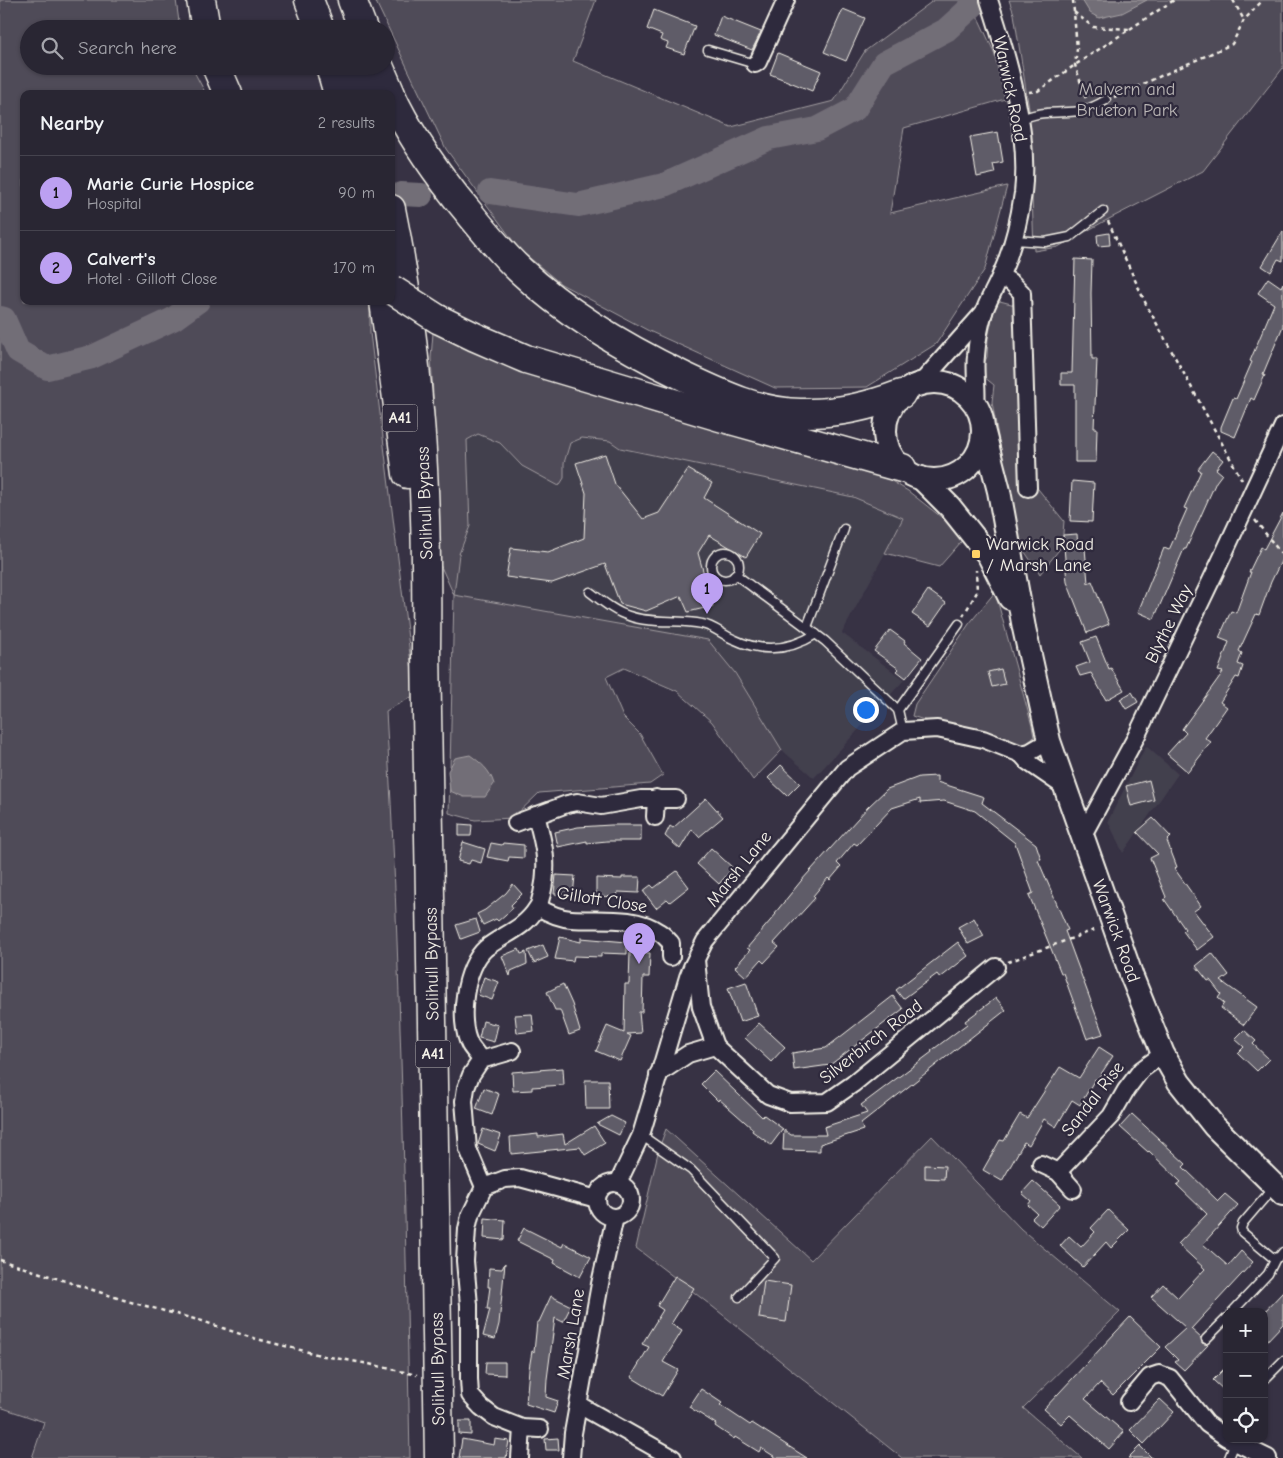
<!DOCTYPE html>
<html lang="en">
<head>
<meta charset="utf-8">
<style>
  :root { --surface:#292633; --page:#35323f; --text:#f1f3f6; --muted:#a5a5ac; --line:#45434e; --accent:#bca0f2 }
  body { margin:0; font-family:"Comic Neue",sans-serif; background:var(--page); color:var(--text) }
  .controls { position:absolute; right:15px; bottom:15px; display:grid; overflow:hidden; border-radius:10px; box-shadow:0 1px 4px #0004 }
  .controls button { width:45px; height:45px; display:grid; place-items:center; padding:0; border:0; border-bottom:1px solid var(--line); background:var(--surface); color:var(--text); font:25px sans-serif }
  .you { position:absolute; left:865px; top:709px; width:18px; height:18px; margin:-12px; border:4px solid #fff; border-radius:50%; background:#1a73e8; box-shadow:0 0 0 8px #1a73e833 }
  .badge { display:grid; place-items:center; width:32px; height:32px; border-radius:50%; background:var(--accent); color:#111; font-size:16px; font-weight:700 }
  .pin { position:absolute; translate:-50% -41px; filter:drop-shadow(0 1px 2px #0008) }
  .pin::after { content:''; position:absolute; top:26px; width:18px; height:15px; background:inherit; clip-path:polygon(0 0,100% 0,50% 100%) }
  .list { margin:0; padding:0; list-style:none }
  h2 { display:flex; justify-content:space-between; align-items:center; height:65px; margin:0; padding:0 20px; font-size:21px }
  h2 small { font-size:16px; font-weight:400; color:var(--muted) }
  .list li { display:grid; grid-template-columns:32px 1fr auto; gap:15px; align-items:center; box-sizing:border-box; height:75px; padding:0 20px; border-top:1px solid var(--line) }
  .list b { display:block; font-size:19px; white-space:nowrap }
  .list p { margin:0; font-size:16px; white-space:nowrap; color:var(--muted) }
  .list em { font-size:16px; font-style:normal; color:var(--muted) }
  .icon { flex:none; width:28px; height:28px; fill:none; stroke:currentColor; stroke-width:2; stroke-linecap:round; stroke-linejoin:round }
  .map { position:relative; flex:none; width:1283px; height:1458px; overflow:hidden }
  .search { position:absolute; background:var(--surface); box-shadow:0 1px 4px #0004; left:20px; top:20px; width:375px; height:55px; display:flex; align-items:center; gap:12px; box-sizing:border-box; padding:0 18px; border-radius:28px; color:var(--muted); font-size:19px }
  .panel { position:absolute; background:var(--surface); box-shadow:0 1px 4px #0004; left:20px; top:90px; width:375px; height:215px; border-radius:10px }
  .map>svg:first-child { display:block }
</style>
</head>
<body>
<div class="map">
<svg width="1283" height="1458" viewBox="0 0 1283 1458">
  <rect width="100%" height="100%" fill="#373244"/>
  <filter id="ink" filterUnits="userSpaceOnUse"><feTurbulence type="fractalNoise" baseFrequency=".02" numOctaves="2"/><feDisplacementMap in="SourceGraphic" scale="10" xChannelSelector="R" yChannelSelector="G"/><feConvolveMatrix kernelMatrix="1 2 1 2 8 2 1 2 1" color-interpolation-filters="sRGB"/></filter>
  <g filter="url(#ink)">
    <g fill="#433f4e">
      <polygon points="478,434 500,443 522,466 564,478 564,463 570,443 582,438 610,441 620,448 853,497 904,518 842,633 904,680 814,778 782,750 735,673 454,595 459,554 470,526 467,440"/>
      <polygon points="1146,746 1178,774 1123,853 1108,821"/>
    </g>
    <g fill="#504b59" stroke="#a29ea0">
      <path d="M0,0H176L180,29H29V66H191L206,94H24V301H370V333L415,695L386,711C401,960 405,1209 410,1458H32L44,1422L0,1407Z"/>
      <polygon points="375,0 596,0 573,61 731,127 834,101 865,51 934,0 970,0 994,52 1005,99 904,128 890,213 1007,186 985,269 936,344 867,387 775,388 649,331 561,284 519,249 446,149"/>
      <polygon points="1009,0 1283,0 1283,68 1203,171 1103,222 1058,247 1034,251 1029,109 1014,14"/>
      <polygon points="996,300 1019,306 1017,431 1034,484 1064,521 1062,546 1040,574 1016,539 992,402 994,385 979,373 987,357 988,338"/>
      <polygon points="433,333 504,364 655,413 797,448 870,468 908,491 959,531 961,542 939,567 885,553 903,518 853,497 620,448 610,441 582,438 570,443 564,463 564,478 559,486 522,466 500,443 478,434 467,440 470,526 459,554 454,595 708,640 735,673 782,750 753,780 712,722 677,691 624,668 606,677 623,717 640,734 663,775 650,784 539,793 513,818 475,820 449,813 454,595 438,560 436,448 431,358"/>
      <polygon points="995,592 1032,726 1034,737 1024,746 993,734 930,722 912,716 915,704 969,624"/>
      <polygon points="666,1129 811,1260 932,1136 1021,1229 1120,1312 1023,1408 1082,1458 902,1458 713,1307 636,1248 659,1148"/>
    </g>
    <g fill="#726e77" stroke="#a6a2a4">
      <polygon points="1082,0 1147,0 1122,13 1099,18 1090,13"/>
      <path d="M470,755C481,763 490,770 494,784L485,797H464L450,791L448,771L455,758Z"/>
    </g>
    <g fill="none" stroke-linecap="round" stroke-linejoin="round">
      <g stroke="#726e77" stroke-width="24">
        <polyline points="490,192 578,205 664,185 769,138 817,129 855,109 884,63 946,30 979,0"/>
        <polyline points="401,194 421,195"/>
        <polyline points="0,318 4,319 18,351 47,368 92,357 173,319 198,301"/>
      </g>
    </g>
    <g fill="#5f5c67" stroke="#f4f1e8">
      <polygon points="843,9 865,18 846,61 824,52"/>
      <polygon points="654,10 695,26 684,54 666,48 668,43 660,40 662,35 647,29"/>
      <polygon points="721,16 761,32 752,50 714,35"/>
      <polygon points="778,53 821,71 812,91 770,74"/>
      <polygon points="998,132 1003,162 993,164 995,173 977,177 970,137"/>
      <polygon points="1283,231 1283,261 1278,259 1271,272 1262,266"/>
      <polygon points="1109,233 1110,245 1098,246 1097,235"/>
      <polygon points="1075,259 1092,260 1091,293 1092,359 1097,359 1094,428 1097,428 1096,462 1075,462 1075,385 1061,385 1061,373 1072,373"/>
      <polygon points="1268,278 1281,287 1283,283 1283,326 1263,374 1265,375 1254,400 1251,398 1235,437 1221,431 1221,427 1233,398 1236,399 1252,362 1250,361 1274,304 1258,293"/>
      <polygon points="1212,451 1223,460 1216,469 1222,474 1216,482 1186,549 1184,549 1154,619 1138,612 1164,548 1169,550 1187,509 1184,508 1201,471 1198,469"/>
      <polygon points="605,454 615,484 643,519 659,513 688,469 712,483 704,498 760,534 746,557 709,535 698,553 713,606 688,612 681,596 646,611 620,604 605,564 552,583 506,577 511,548 548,552 584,538 586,493 576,463"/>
      <polygon points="1072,481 1094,483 1092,522 1070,521"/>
      <polygon points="1283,513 1283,557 1271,582 1259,615 1256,614 1239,651 1242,653 1238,664 1243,666 1239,678 1236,677 1220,702 1227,707 1205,738 1211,742 1188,772 1167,754 1186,733 1182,729 1223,672 1218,671 1229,642 1219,638 1231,611 1236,613 1251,572 1249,572 1261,547 1264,549"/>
      <polygon points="1077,534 1078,549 1085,548 1088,583 1092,581 1109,624 1087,633 1067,582 1063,535"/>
      <polygon points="928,590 946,603 930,626 912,614"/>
      <polygon points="890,630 905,641 904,643 922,658 906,678 897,671 899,669 874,651"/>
      <polygon points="1096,637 1109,669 1111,668 1124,690 1106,700 1091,673 1080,676 1076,667 1090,662 1082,642"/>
      <polygon points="1001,669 1005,684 992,687 988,672"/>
      <polygon points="1132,692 1138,702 1126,709 1120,699"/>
      <polygon points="781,765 800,783 787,796 768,778"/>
      <polygon points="937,776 937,782 984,797 982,803 1036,844 1041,859 1038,860 1068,930 1065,931 1103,1034 1087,1039 1063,973 1061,973 1029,895 1033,893 1015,843 975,811 944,801 920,803 920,799 892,808 857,845 854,843 837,863 841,867 830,880 828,878 813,896 815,898 774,943 779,947 764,963 761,960 746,977 735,967 750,950 747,948 776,914 775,913 801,881 868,807 887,789 919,777"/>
      <polygon points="1149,780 1154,800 1131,806 1126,786"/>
      <polygon points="706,798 723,817 699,837 692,829 680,849 665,836 670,826 673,828"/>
      <polygon points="1153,818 1171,837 1167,841 1177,867 1174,868 1201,906 1194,911 1214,937 1197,950 1183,931 1185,929 1164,899 1166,897 1150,858 1158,854 1137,832"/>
      <polygon points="459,824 472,825 471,836 459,836"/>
      <polygon points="611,825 641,825 641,841 607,841 587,843 587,841 558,847 555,832 578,827"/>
      <polygon points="463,842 485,849 481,863 471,860 469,864 458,861"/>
      <polygon points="491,843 502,845 503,843 524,845 524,858 509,857 508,861 487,857"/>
      <polygon points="711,848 733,868 719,884 697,864"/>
      <polygon points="677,871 689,887 670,902 667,899 656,908 643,891 651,885 654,888"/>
      <polygon points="556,875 575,876 573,895 554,894"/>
      <polygon points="622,877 640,877 639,893 618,892 617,897 596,896 596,878 622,879"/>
      <polygon points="513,884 522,894 511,905 513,908 498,921 496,919 483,925 477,914 485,910 506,893"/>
      <polygon points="974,918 984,936 968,944 958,927"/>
      <polygon points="476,919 480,932 461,939 456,925"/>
      <polygon points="560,937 581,942 581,938 627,942 627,954 601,953 601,957 574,956 573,961 555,959"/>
      <polygon points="958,942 968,956 940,978 937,974 903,999 896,990"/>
      <polygon points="543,945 548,957 534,963 528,951"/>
      <polygon points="519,949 521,954 526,952 527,964 511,971 510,976 502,956"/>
      <polygon points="630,952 650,953 649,977 643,977 642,1012 639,1012 641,1033 627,1034 631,1036 620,1061 596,1051 607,1026 624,1033 625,984 629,984"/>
      <polygon points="1212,953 1229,975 1221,981 1257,1007 1244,1025 1221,1008 1224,1003 1218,998 1221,994 1210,980 1208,981 1196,966"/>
      <polygon points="484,977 499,982 492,1000 478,995"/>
      <polygon points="746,982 758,1016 740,1022 728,988"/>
      <polygon points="563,984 572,1004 580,1031 569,1035 560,1010 555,1010 547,992"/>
      <polygon points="893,996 903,1009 830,1065 794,1070 792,1053 826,1048"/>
      <polygon points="996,998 1006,1010 861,1124 863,1130 820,1144 820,1151 783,1150 784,1130 791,1135 826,1135 824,1127 867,1113 861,1105 932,1052 931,1051 967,1024 965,1021"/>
      <polygon points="532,1014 534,1031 517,1033 515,1015"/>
      <polygon points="483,1021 498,1025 494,1042 479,1038"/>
      <polygon points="759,1023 785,1047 771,1062 745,1038"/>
      <polygon points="1244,1030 1256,1041 1253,1044 1269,1059 1257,1071 1238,1053 1244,1047 1235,1039"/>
      <polygon points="1099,1047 1113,1056 1097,1080 1095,1079 1080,1105 1072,1100 1056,1127 1044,1119 1029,1145 1024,1142 1002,1181 983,1170 1000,1140 1004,1141 1020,1114 1027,1118 1060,1067 1079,1078"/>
      <polygon points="563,1068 564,1085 532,1087 532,1090 513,1091 512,1072"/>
      <polygon points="714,1071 762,1117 764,1115 783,1129 771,1145 752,1131 753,1129 719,1099 718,1101 701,1084"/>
      <polygon points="585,1080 608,1080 609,1109 586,1109"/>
      <polygon points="484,1088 499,1094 492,1115 476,1109"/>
      <polygon points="1132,1114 1186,1164 1183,1167 1218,1201 1225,1194 1238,1205 1203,1244 1228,1266 1241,1251 1253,1262 1191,1329 1201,1338 1202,1343 1208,1345 1184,1370 1175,1362 1178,1360 1165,1347 1186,1328 1151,1297 1163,1284 1178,1298 1205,1269 1178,1244 1207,1214 1177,1185 1181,1182 1149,1151 1148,1152 1120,1127"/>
      <polygon points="611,1116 625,1123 619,1135 597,1124"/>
      <polygon points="594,1126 605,1143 585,1155 580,1147 511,1154 510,1137 538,1134 538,1137 563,1134 565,1144"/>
      <polygon points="483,1129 501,1135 495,1151 478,1144"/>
      <polygon points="925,1165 945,1166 944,1179 925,1178"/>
      <polygon points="1033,1181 1060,1205 1041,1226 1032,1218 1037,1213 1028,1205 1031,1201 1022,1193"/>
      <polygon points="1108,1210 1129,1230 1111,1248 1106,1242 1083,1267 1060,1246 1069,1236 1081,1247 1095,1232 1091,1228"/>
      <polygon points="485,1218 505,1220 504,1240 484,1238"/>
      <polygon points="524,1228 562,1247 564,1243 591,1257 580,1277 554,1263 555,1260 517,1241"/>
      <polygon points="505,1263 499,1324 495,1339 483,1336 490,1309 487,1309 490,1287 488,1287 489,1268 502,1269"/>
      <polygon points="675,1276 694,1288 671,1324 682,1331 663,1362 678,1370 662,1396 631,1377 649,1347 642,1344 663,1310 657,1306"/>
      <polygon points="764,1281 791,1285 786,1322 759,1318"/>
      <polygon points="1283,1292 1283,1324 1264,1344 1264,1312"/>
      <polygon points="551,1296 571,1306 563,1322 555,1318 547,1379 546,1397 558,1401 554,1413 526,1404 529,1369 532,1351 534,1352 537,1322 539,1322"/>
      <polygon points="1130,1317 1161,1347 1113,1395 1100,1383 1085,1399 1124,1432 1109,1449 1070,1415 1061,1424 1044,1409"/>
      <polygon points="486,1362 505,1362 505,1375 485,1374"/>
      <polygon points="1227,1366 1227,1393 1213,1380"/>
      <polygon points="701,1389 722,1403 720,1405 750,1425 752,1423 807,1458 777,1458 761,1448 759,1452 735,1437 734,1439 715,1426 716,1424 689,1407"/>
      <polygon points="1160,1399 1174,1412 1144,1444 1130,1430"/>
      <polygon points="459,1421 471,1421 471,1435 459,1434"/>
      <polygon points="558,1438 559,1450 546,1450 545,1439"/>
      <polygon points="462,1439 494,1445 495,1439 509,1441 506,1458 459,1458"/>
      <polygon points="1140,1446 1152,1458 1128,1458"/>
    </g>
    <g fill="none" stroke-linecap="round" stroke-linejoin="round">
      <g stroke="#f4f1e8" stroke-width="11">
        <g id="lane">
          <polyline points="708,50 755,64"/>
          <path d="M1019,119C1028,117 1037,113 1046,113C1072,111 1081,115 1106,100"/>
          <polyline points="1014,240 1045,242 1070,237 1103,211"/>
          <circle cx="725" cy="566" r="14"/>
          <polyline points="735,574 825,641 898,710"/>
          <path d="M590,592C602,601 615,612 629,616C650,624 680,619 702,624C713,626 722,634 733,639C762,653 789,651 816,634"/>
          <polyline points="807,627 844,529"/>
          <polyline points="903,731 898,710 959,624"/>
          <polyline points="641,1135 691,1170 775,1258 739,1297"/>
          <polyline points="1273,1188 1243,1223 1241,1228 1242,1232 1273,1258 1279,1257 1283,1252"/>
          <polyline points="1232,1312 1268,1274 1276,1258"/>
          <polyline points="1206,1339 1227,1318"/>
          <polyline points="1266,1378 1283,1361"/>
          <polyline points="1229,1458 1235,1443"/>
        </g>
      </g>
      <g stroke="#f4f1e8" stroke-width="20">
        <g id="street">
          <polyline points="755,64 758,62 786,0"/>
          <polyline points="1001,276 1012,283 1022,293 1028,488"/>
          <polyline points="920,384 984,312"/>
          <path d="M976,406C978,389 974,372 976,356C977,342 980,325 984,312C988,300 995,289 1000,277C1012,251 1019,222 1023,193C1030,132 1008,58 989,0"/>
          <polyline points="1021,754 1028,762 1063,786"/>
          <polyline points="655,817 656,798"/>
          <polyline points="516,823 567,804 577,802 601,806 641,799 676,799"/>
          <polyline points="1083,835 1136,737 1219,564 1283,426"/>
          <path d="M538,907C548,913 559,918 571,919C600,921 634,915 659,932C663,934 667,939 671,943V957"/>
          <polyline points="696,960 701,1007 715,1046 768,1095 790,1103 827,1102 853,1084 996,967"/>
          <polyline points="481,1060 512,1051"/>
          <polyline points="658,1074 688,1054 715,1046"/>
          <polyline points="1041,1164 1058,1172 1073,1189"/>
          <polyline points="1058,1172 1111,1116 1126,1090 1141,1070 1163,1054"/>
          <polyline points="618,1183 641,1135 688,977 692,967 705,941 847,768 903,731 937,729 983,739 1021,754 1030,752 1049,741"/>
          <circle cx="614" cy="1200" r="17"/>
          <path d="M484,1187L468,1149L464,1101L466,1088L471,1075L481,1060C478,1055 473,1050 470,1045C457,1020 465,966 486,948C504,934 524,929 537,908C540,905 540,899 542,894C549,863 544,845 536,815"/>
          <polyline points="1129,1402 1150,1377 1159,1374 1170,1378 1207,1424 1227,1438"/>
          <polyline points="579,1405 673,1458"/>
          <polyline points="540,1429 522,1428 494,1417 481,1407 470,1395 469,1379 469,1305 465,1261 467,1229 470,1216 484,1187 505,1179 520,1178 597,1199"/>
          <polyline points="1229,1439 1268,1458"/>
          <polyline points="520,1458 522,1428"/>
          <polyline points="571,1458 573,1433 600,1284 615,1217"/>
        </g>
      </g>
      <g stroke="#f4f1e8" stroke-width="26">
        <g id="secondary">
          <circle cx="934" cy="431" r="49"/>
          <polyline points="983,429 999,491 1024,628 1049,741 1132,977 1163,1054 1179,1082 1214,1126 1283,1194"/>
          <polyline points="921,478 950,507 989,556 1010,598"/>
        </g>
      </g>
      <g stroke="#f4f1e8" stroke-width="31">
        <g id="highway">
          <polyline points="201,0 206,29"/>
          <polyline points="309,0 320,29"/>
          <polyline points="352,0 363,29"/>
          <polyline points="216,66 228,94"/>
          <polyline points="330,66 338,94"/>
          <polyline points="356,66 365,94"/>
          <polyline points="379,66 391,94"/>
          <path d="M391,95C408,132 431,165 456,197C477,222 497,249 521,271C568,315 625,348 683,376C719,393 760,413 801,413C835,414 870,406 901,394"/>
          <path d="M391,209C421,356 428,500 426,649L439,1458"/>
          <polyline points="384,301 407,474"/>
          <polyline points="438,319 475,337 526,359 720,417 902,468"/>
        </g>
      </g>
      <g stroke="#f4f1e8" stroke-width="2.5" stroke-dasharray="4 4" stroke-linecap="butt">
        <polyline points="1073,0 1077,49 1075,65 1086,99"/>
        <polyline points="1233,0 1244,20"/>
        <polyline points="1074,12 1093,27 1130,29"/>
        <polyline points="1029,92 1038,91 1075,65 1174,0"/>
        <polyline points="1114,97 1232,44 1244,20 1263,0"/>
        <polyline points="1108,221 1146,304 1242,480"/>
        <polyline points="1255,520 1283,556"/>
        <polyline points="963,616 977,592 976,570"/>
        <polyline points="1008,962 1097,929"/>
        <polyline points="0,1260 127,1301 202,1321 249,1337 324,1356 369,1364 417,1375"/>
      </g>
      <use href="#lane" stroke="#2f2a3d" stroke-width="8"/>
      <use href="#street" stroke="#2f2a3d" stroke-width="16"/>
      <use href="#secondary" stroke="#2f2a3d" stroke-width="22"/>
      <use href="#highway" stroke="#2f2a3d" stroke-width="28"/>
      <g stroke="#f4f1e8" stroke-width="31" stroke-linecap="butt">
        <polyline id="highway-bridge" points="391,289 438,319"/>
      </g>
      <use href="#highway-bridge" stroke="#2f2a3d" stroke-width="28"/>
    </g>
  </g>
  <rect fill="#ffd166" stroke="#2f2a3d" stroke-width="2" x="971" y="549" width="10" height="10" rx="2.5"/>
  <g text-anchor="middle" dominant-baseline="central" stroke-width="4.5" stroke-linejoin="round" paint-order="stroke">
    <g fill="#2f2a3d" stroke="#b9b5b5" stroke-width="1">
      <rect x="382.5" y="404.5" width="35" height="27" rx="4"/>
      <rect x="415.5" y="1040.5" width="35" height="27" rx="4"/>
    </g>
    <g font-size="16" font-weight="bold" fill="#f4f1e8">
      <text x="400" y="418">A41</text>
      <text x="433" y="1054">A41</text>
    </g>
    <g font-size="18" fill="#f4f1e8" stroke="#2f2a3d">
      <text transform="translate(1010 89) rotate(78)">Warwick Road</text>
      <text transform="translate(425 503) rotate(-92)">Solihull Bypass</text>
      <text transform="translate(1169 624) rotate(-64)">Blythe Way</text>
      <text transform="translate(739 869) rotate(-51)">Marsh Lane</text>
      <text transform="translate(602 900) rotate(9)">Gillott Close</text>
      <text transform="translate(1116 931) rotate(70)">Warwick Road</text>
      <text transform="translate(432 964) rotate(-91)">Solihull Bypass</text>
      <text transform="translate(871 1042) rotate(-38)">Silverbirch Road</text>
      <text transform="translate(1093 1099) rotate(-52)">Sandal Rise</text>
      <text transform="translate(571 1334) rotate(-80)">Marsh Lane</text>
      <text transform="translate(438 1369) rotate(-91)">Solihull Bypass</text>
    </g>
    <g font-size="18" fill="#bbb7b6" stroke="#2f2a3d">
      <text x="1127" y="89">Malvern and<tspan x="1127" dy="21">Brueton Park</tspan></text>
    </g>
    <g font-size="18" fill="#f4f1e8" stroke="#2f2a3d" text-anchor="start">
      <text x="986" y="544">Warwick Road<tspan x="986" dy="21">/ Marsh Lane</tspan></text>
    </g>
  </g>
</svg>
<div class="controls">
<button>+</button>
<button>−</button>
<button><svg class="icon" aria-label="locate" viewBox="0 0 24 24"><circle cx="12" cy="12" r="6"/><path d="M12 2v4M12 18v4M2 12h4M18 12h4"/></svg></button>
</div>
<div class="you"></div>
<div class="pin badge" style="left:707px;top:614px">1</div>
<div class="pin badge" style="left:639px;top:964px">2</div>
<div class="search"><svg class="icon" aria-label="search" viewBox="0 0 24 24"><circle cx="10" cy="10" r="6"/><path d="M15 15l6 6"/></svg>Search here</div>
<section class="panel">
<h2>Nearby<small>2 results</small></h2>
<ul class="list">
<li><span class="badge">1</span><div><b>Marie Curie Hospice</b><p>Hospital</p></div><em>90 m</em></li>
<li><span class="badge">2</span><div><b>Calvert's</b><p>Hotel · Gillott Close</p></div><em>170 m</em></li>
</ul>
</section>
</div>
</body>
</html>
